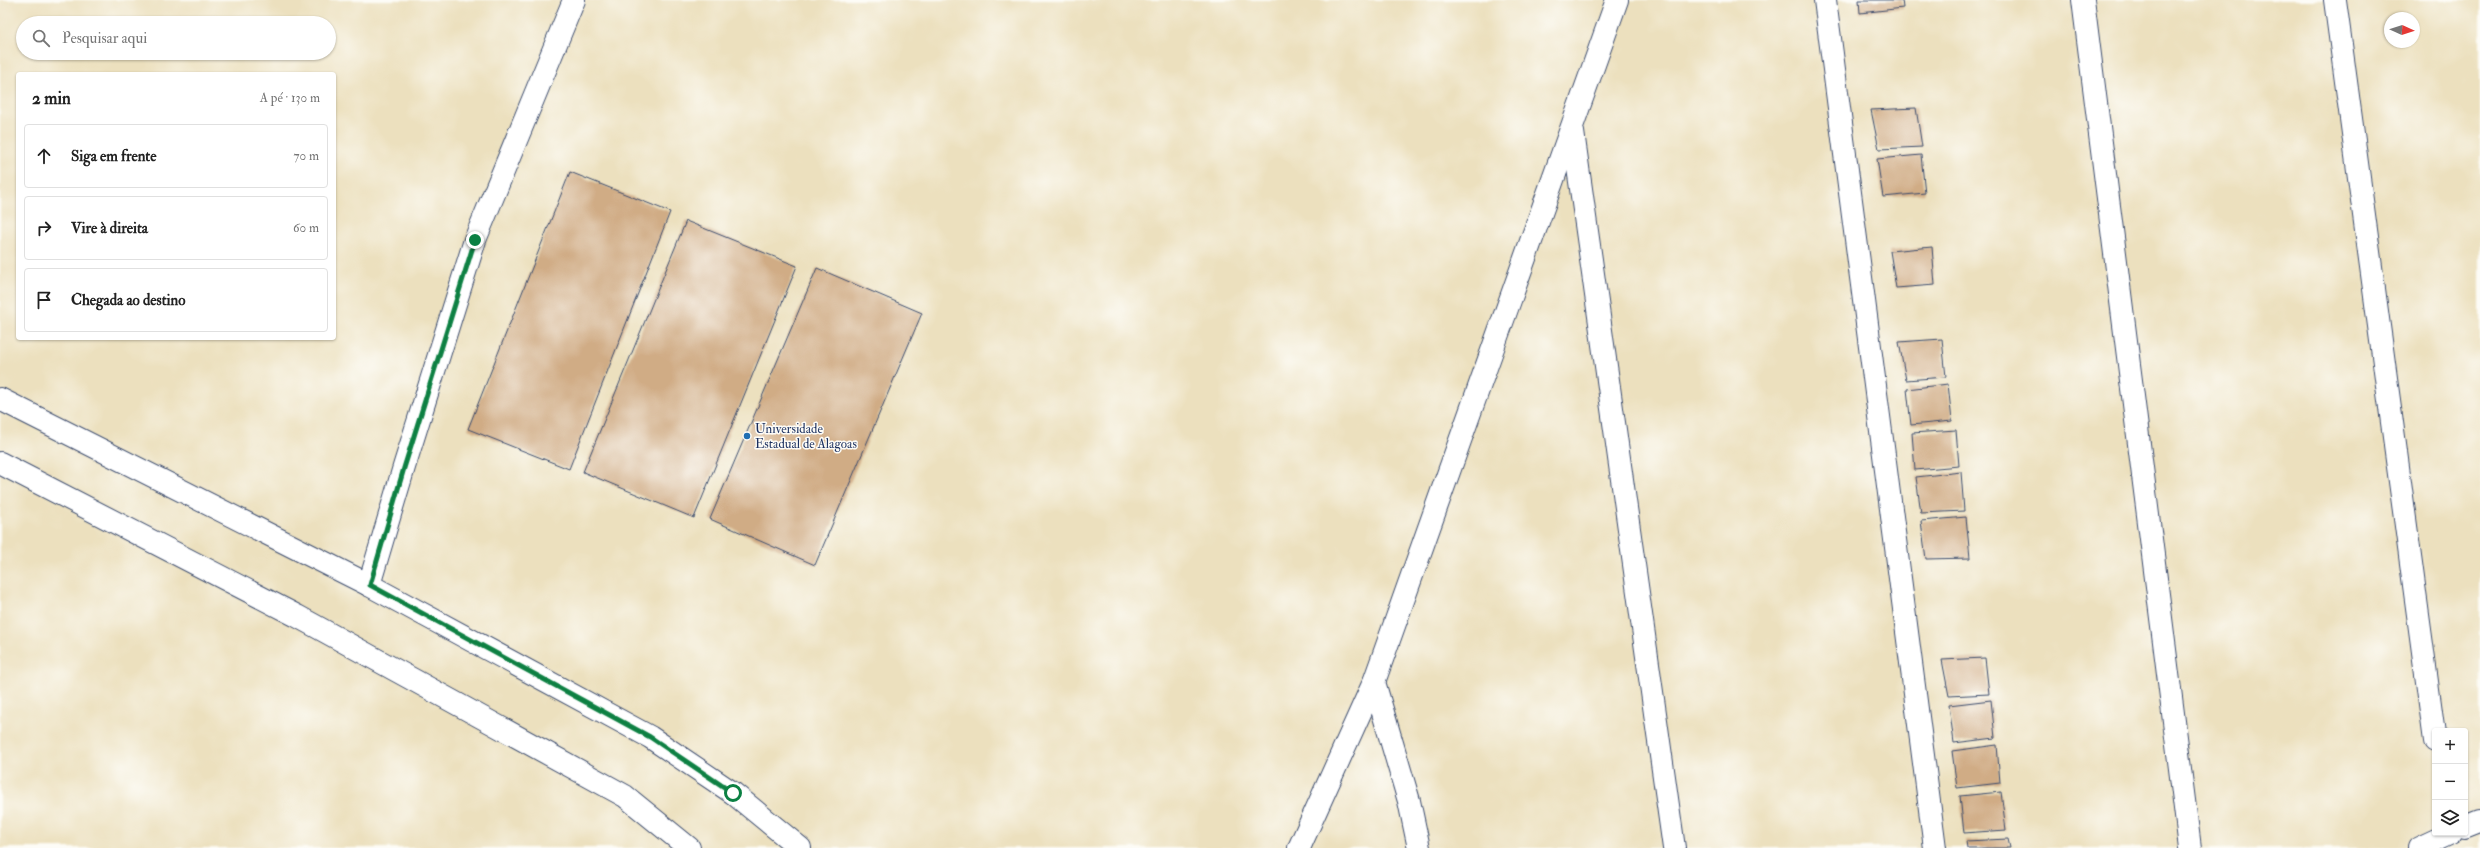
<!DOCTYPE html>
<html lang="pt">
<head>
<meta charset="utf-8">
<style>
  :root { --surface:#fff; --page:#f2f2f2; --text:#222; --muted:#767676; --line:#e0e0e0 }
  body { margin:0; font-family:"IM FELL Double Pica",serif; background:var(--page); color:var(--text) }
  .controls { position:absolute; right:12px; bottom:12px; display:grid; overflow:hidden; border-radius:4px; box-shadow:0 1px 3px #0004 }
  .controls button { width:36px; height:36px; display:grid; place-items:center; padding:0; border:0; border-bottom:1px solid var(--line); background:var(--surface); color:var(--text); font:20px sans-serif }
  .compass { position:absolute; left:2384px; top:12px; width:36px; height:36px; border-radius:50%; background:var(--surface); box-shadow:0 1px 3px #0004; rotate:93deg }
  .stop { position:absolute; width:12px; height:12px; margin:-9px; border:3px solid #0b8043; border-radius:50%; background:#fff }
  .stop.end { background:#0b8043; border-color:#fff; box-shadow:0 1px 4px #0008 }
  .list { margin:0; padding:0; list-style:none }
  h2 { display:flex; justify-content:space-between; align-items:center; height:52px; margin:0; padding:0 16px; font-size:17px }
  h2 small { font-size:13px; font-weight:400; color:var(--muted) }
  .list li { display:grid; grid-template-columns:26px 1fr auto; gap:12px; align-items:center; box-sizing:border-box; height:64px; margin:0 8px 8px; padding:0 8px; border:1px solid var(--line); border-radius:4px }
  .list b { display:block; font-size:15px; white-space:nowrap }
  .list em { font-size:13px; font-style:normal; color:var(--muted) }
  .icon { flex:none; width:22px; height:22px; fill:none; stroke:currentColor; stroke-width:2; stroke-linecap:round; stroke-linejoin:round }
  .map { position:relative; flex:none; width:2480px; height:848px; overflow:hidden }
  .search { position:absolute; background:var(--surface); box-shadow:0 1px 3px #0004; left:16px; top:16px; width:320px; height:44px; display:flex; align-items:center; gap:10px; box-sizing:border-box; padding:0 14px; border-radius:22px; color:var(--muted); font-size:15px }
  .panel { position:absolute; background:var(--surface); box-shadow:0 1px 3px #0004; left:16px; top:72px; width:320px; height:268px; border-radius:4px }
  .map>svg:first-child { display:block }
</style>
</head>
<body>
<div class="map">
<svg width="2480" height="848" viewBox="0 0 2480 848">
  <rect width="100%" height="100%" fill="#fdfcf7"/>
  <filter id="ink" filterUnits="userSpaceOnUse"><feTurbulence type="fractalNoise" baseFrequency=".025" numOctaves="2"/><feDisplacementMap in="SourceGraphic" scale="8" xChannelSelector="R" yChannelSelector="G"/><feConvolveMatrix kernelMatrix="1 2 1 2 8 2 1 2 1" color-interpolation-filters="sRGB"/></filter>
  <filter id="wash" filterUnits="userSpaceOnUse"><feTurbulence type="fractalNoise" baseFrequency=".012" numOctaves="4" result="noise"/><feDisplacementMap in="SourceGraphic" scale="16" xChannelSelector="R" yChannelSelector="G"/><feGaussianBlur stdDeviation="0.9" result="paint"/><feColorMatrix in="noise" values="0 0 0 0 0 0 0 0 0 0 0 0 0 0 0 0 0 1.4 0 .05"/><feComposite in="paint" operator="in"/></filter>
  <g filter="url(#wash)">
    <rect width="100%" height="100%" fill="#ece0be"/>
    <g id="blocks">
      <g fill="#d0ac85">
        <polygon points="1859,0 1902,0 1903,8 1860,13"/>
        <polygon points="1916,108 1922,147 1879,149 1871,110"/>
        <polygon points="1921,155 1925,193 1883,197 1877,159"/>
        <polygon points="570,172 670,212 569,469 468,429"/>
        <polygon points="686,221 797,266 694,518 583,472"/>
        <polygon points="1932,247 1935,285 1896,288 1890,251"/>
        <polygon points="817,268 922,313 815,565 710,519"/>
        <polygon points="1942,339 1946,377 1906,380 1899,342"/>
        <polygon points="1948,384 1952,421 1911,425 1907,389"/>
        <polygon points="1956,430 1959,466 1915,470 1912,433"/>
        <polygon points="1961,472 1964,511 1921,513 1916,477"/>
        <polygon points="1966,517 1970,558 1926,559 1921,521"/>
        <polygon points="1985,658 1989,694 1949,696 1942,660"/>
        <polygon points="1991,700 1995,738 1954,743 1949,705"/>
        <polygon points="1997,745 2000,783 1957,788 1952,751"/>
        <polygon points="2001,792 2006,830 1964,833 1960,796"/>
        <polygon points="2008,839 2010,848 1967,848 1966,841"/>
      </g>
    </g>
  </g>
  <g filter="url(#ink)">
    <use href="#blocks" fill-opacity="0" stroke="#3a4a6c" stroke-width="1"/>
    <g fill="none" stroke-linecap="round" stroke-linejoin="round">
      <g stroke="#3a4a6c" stroke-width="24">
        <g id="street">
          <polyline points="1825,0 1935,848"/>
          <polyline points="2083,0 2190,848"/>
          <polyline points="2335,0 2435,741"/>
          <polyline points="1573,132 1674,848"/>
          <polyline points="369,585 404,467 475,240 574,0"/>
          <polyline points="1374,682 1409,801 1419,848"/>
          <polyline points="2465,827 2480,821"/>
          <polyline points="1299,848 1374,682 1617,0"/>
          <polyline points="2419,848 2451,833"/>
        </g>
      </g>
      <g stroke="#3a4a6c" stroke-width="24">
        <g id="primary">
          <polyline points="0,399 369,585 650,737 733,793 800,848"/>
          <polyline points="0,463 297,616 625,796 689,848"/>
        </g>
      </g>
      <use href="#street" stroke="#fff" stroke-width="22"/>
      <use href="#primary" stroke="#fff" stroke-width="22"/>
    </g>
  </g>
  <g fill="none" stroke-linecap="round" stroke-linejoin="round" filter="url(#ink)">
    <polyline stroke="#0b8043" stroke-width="5" points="475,240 404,468 370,585 650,737 733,793"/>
  </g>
  <circle fill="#1f6fb2" stroke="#fdfcf7" stroke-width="1.5" cx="747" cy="436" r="4"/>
  <g text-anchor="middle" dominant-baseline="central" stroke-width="3" stroke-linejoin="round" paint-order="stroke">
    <g font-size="13" fill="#1b2f5e" stroke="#fdfcf7" text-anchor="start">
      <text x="755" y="429">Universidade<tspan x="755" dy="15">Estadual de Alagoas</tspan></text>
    </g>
  </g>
</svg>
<div class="controls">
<button>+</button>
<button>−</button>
<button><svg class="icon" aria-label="layers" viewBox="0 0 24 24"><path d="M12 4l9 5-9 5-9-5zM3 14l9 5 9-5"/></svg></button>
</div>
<svg class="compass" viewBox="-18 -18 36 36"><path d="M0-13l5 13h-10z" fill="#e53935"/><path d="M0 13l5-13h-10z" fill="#767676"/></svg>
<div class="stop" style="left:733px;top:793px"></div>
<div class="stop end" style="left:475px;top:240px"></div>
<div class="search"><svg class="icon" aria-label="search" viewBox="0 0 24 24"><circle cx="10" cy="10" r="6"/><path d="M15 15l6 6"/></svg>Pesquisar aqui</div>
<section class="panel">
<h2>2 min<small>A pé · 130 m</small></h2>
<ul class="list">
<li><svg class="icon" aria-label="ahead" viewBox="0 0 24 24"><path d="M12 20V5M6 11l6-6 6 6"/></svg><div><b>Siga em frente</b></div><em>70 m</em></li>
<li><svg class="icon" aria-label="right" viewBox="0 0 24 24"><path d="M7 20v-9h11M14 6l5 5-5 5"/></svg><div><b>Vire à direita</b></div><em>60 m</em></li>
<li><svg class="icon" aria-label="arrive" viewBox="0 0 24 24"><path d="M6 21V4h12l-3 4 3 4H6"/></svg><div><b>Chegada ao destino</b></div></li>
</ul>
</section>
</div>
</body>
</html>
